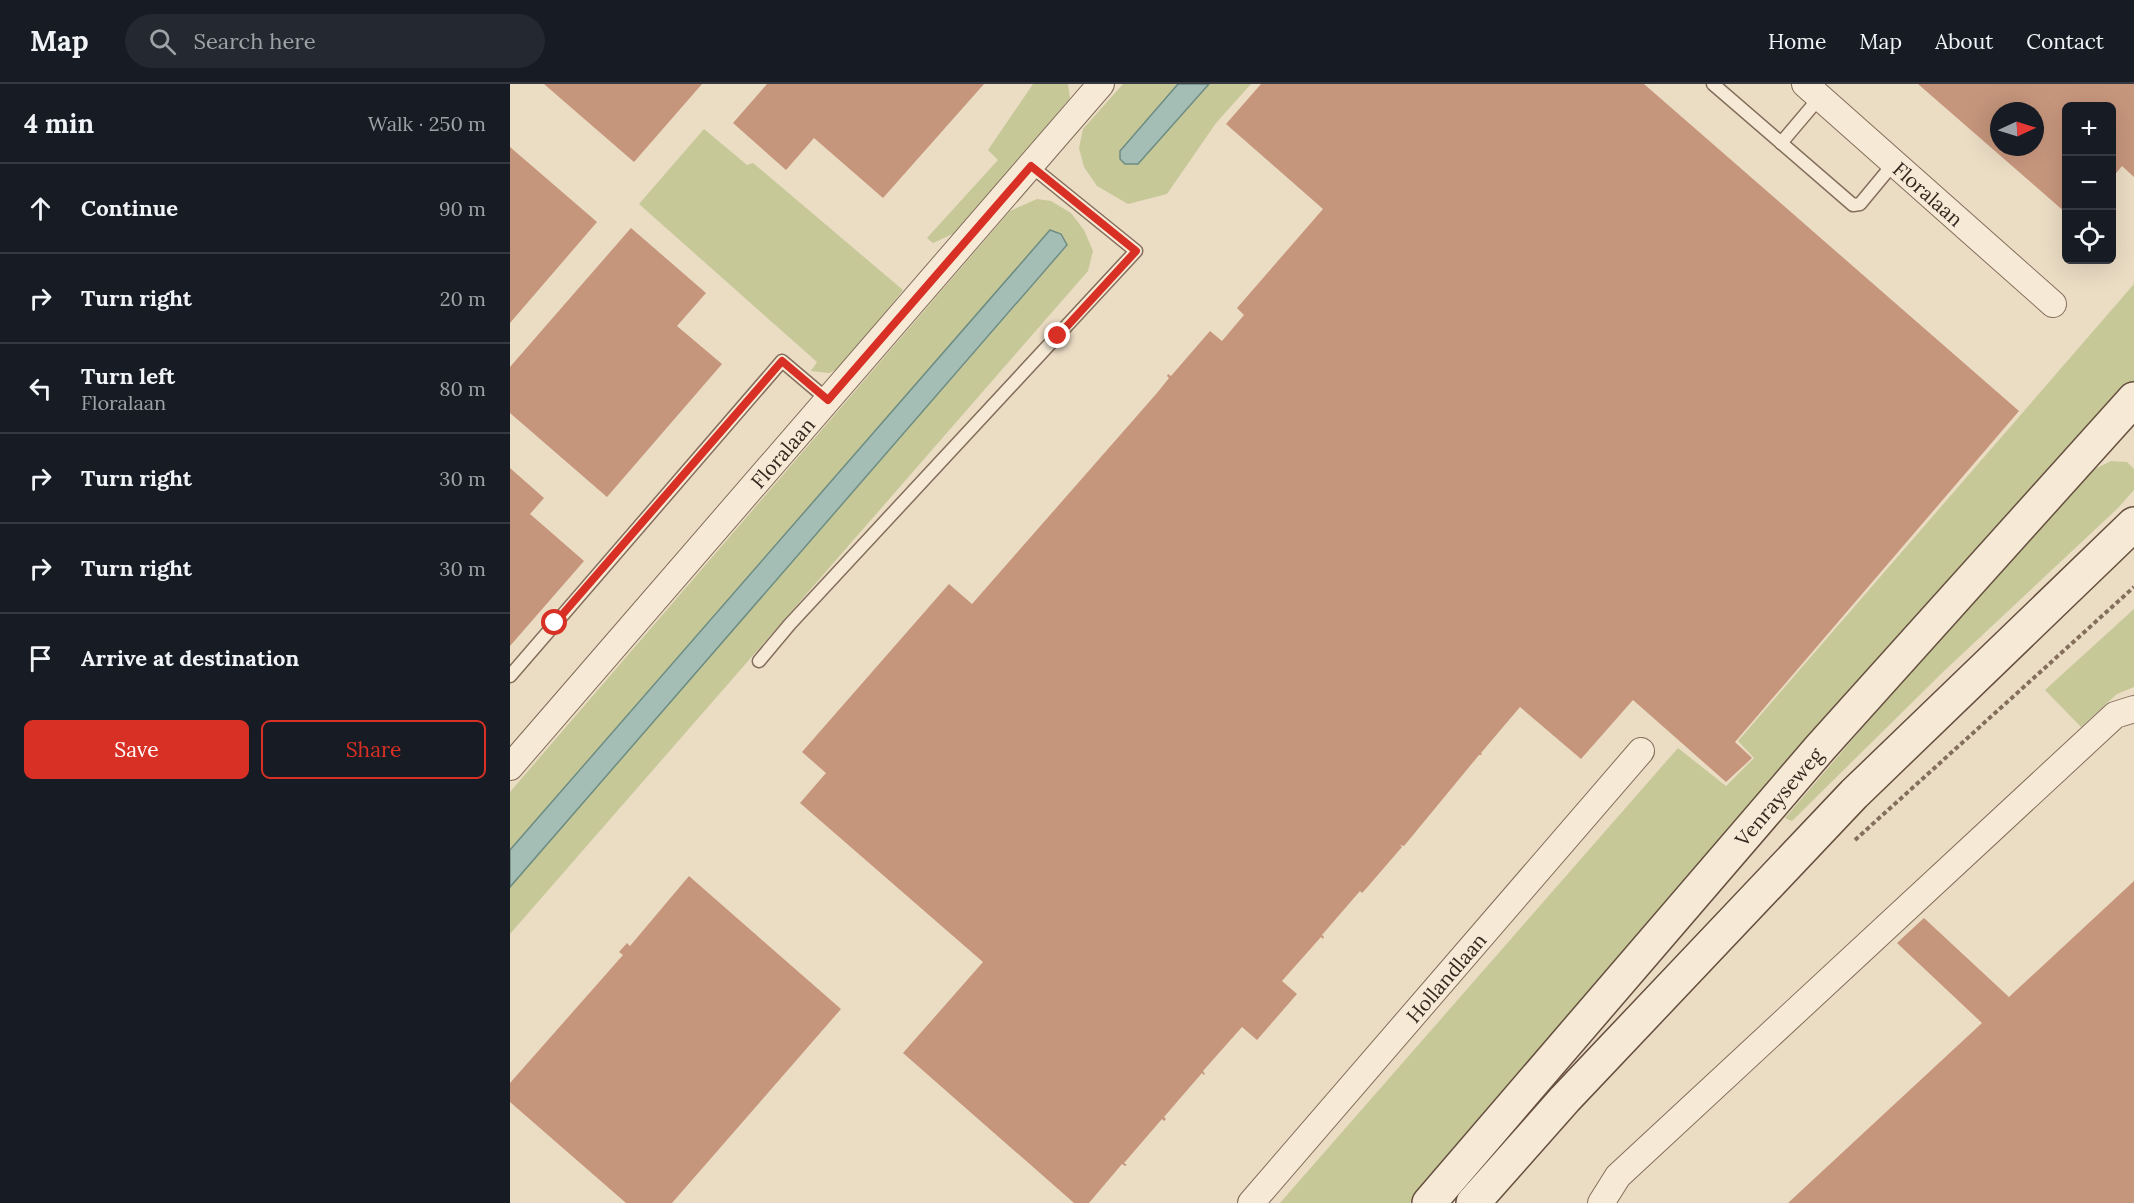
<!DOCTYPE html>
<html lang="en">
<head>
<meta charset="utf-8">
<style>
  :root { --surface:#171b24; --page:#242831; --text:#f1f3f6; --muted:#9ea1a6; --line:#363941; --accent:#d93025 }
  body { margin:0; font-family:Lora,serif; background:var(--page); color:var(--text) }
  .controls { position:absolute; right:18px; top:18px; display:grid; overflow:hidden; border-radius:9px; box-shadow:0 6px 24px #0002 }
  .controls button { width:54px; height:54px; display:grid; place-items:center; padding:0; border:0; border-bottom:2px solid var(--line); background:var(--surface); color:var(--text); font:30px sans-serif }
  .compass { position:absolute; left:1480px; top:18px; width:54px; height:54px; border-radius:50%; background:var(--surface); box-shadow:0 6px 24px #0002; rotate:86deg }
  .stop { position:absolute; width:18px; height:18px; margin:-14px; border:4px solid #d93025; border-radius:50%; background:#fff }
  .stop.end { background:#d93025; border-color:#fff; box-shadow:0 2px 6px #0008 }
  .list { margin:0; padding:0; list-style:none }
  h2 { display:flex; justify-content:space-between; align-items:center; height:78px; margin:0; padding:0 24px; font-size:26px }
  h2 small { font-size:20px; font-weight:400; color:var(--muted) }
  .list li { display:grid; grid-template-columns:39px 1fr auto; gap:18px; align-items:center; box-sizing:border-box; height:90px; padding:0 24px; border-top:2px solid var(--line) }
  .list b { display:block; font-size:22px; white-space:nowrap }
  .list p { margin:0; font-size:20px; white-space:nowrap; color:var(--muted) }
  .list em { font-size:20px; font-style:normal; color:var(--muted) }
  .actions { display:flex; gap:12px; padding:18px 24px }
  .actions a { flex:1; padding:14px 0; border:2px solid var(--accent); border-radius:9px; text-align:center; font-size:21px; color:var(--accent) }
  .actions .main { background:var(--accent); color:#fff }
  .icon { flex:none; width:33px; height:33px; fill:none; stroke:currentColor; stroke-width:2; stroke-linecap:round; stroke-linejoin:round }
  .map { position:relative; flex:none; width:1624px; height:1119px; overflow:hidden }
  header { display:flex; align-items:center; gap:36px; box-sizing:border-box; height:84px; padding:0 30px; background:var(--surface); border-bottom:2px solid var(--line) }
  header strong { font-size:28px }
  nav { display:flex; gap:33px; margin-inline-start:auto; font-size:21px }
  .search { width:420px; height:54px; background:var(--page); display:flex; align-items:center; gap:15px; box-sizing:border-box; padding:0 21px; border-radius:33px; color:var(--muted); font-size:22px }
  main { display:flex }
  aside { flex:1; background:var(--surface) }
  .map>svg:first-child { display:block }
</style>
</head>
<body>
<header>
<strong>Map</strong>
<div class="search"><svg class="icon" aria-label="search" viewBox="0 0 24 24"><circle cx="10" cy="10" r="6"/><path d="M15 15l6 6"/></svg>Search here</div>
<nav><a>Home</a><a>Map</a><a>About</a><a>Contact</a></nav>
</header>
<main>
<aside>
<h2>4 min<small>Walk · 250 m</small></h2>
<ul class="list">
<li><svg class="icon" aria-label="ahead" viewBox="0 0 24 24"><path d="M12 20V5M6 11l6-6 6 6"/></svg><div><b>Continue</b></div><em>90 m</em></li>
<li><svg class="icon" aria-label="right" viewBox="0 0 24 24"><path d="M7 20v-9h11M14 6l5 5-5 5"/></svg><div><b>Turn right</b></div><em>20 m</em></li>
<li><svg class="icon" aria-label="left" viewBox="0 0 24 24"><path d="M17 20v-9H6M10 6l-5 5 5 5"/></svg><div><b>Turn left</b><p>Floralaan</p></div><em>80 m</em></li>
<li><svg class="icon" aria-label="right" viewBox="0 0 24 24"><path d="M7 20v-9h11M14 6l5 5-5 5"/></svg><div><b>Turn right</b></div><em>30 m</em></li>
<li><svg class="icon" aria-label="right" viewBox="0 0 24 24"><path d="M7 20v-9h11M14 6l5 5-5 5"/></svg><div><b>Turn right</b></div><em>30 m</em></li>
<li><svg class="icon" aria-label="arrive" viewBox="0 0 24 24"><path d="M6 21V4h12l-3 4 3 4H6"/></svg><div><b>Arrive at destination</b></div></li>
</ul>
<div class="actions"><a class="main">Save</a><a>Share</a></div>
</aside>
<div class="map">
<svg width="1624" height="1119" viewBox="0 0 1624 1119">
  <rect width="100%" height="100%" fill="#ebdcc4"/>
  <g fill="#c6c898">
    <polygon points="523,0 558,0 560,14 449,147 423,159 417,154 488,76 478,66"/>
    <polygon points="613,0 668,0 610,67 628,80 699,0 741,0 706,39 657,110 618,120 587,102 574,83 569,64 573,45"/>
    <polygon points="194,45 237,81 243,79 393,206 332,283 319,289 301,287 307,278 129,120"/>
    <polygon points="527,115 541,117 561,129 574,146 583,167 578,187 0,850 0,803 557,162 551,150 540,146 0,766 0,708 500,127"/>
    <polygon points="1624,200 1624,300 900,1119 770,1119 1168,664 1216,702 1244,674 1228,657"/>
    <polygon points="1601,377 1617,378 1624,385 1624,406 1608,424 1434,587 1282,737 1275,734 1518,451 1585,385"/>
    <polygon points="1624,525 1624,603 1607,610 1571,643 1535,606"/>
  </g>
  <g fill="#a5beb5" stroke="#6d8c82" stroke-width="1.5">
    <polygon points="668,0 699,0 628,80 615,80 610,75 610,67"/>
    <polygon points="540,146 551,150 557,161 0,803 0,766"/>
  </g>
  <g fill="#c6967c" fill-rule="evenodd">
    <polygon points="34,0 192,0 124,78"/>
    <polygon points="257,0 474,0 373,114 304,54 276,86 223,39"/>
    <polygon points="751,0 1134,0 1509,327 1225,658 1242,674 1216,698 1123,616 1071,675 1010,623 971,669 972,671 969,671 894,762 890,761 892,763 854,807 852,809 850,807 812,851 814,853 813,855 811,853 772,897 787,910 747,956 732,943 693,987 695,990 694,991 692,989 654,1033 656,1035 654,1037 652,1035 614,1079 617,1081 615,1082 612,1080 579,1119 564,1119 393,969 473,878 290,719 316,689 292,668 439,500 462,520 647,309 659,294 657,292 658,290 661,292 700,247 712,257 734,231 727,224 813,125 716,40"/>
    <path d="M1408,0H1624V93L1612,82L1602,94V22H1556V129ZM1489,27H1525V63H1489Z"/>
    <polygon points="0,63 87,138 0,239"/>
    <polygon points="121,144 196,209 167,242 212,280 97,413 0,329 0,283"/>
    <polygon points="0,384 34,414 20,430 74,477 0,562"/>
    <polygon points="179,792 331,925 162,1119 116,1119 0,1018 0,999 113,871 109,868 117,859 120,862"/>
    <polygon points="1624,797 1624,1119 1278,1119 1472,939 1387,859 1414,834 1499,913"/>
  </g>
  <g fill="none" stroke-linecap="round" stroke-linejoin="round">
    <g stroke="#846e5c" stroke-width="15">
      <g id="service">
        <polyline points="1203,0 1343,121 1350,120 1384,79"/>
        <polyline points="1271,59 1310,13"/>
        <polyline points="249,577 280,540 626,167 521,82"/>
        <polyline points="0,592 272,277 318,316"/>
      </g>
    </g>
    <g stroke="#846e5c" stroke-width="28">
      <g id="minor">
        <path id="s1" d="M1295,0L1543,220"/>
        <path id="s2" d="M0,683L591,0"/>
        <path id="s3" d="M741,1119L1131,667"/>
        <polyline points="1091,1119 1108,1092 1605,631 1624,625"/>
      </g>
    </g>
    <g stroke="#664f3f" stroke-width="36">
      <g id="secondary">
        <path id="s4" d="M919,1119L1310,664L1624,315"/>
        <polyline points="963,1119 1055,1015 1344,710 1624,440"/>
      </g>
    </g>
    <polyline stroke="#846e5c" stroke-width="4" stroke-dasharray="4.5 3" stroke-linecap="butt" points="1345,756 1624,503"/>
    <use href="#service" stroke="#f6ead6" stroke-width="12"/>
    <use href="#minor" stroke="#f6ead6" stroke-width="26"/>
    <use href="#secondary" stroke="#f6ead6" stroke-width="33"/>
  </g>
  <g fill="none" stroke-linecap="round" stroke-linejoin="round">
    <polyline stroke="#d93025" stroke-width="8" points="45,539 272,277 318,316 521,82 626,167 548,252"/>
  </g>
  <g text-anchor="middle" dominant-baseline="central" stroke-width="5" stroke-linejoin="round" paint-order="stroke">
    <g font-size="20" fill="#35281f" stroke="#f3e7d3">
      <text stroke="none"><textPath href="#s1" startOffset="165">Floralaan</textPath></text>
      <text stroke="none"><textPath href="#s2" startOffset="416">Floralaan</textPath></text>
      <text stroke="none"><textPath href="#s4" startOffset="536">Venrayseweg</textPath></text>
      <text stroke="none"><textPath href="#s3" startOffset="298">Hollandlaan</textPath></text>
    </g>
  </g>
</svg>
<div class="controls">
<button>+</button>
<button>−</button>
<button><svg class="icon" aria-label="locate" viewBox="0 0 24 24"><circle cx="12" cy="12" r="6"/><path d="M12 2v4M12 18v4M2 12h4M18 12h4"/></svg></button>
</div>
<svg class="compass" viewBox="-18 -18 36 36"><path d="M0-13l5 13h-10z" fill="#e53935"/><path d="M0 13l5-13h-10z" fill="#9ea1a6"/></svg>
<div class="stop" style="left:45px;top:539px"></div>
<div class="stop end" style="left:548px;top:252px"></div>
</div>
</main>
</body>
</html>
